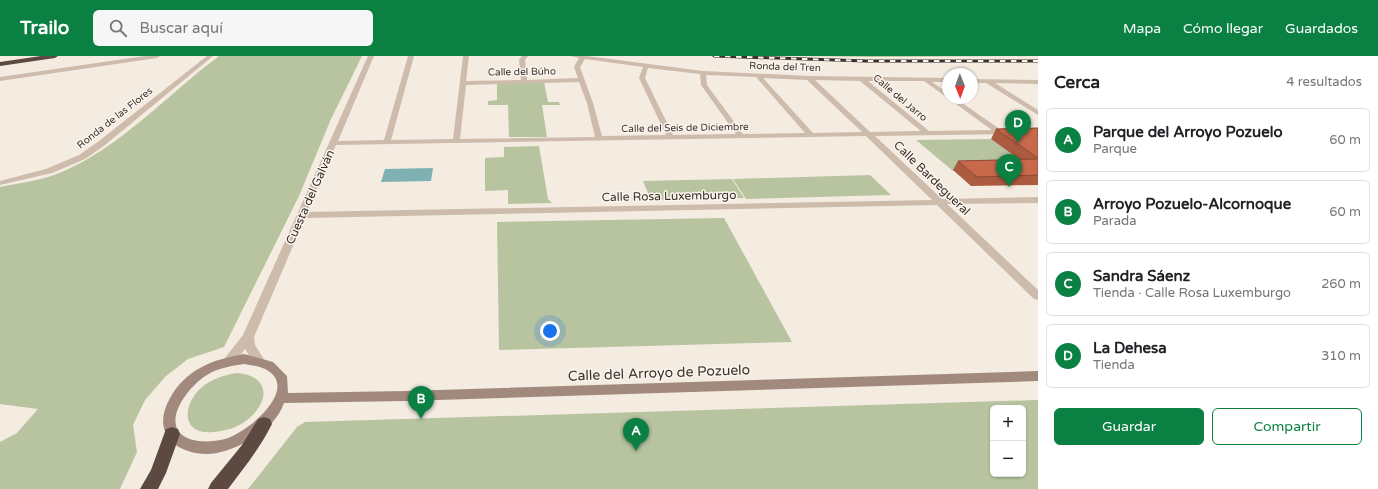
<!DOCTYPE html>
<html lang="es">
<head>
<meta charset="utf-8">
<style>
  :root { --surface:#fff; --page:#f6f6f6; --text:#202124; --muted:#757577; --line:#e0e0e0; --accent:#0b8043 }
  body { margin:0; font-family:"Varela Round",sans-serif; background:var(--page); color:var(--text) }
  .controls { position:absolute; right:12px; bottom:12px; display:grid; overflow:hidden; border-radius:6px; box-shadow:0 1px 3px #0004 }
  .controls button { width:36px; height:36px; display:grid; place-items:center; padding:0; border:0; border-bottom:1px solid var(--line); background:var(--surface); color:var(--text); font:20px sans-serif }
  .compass { position:absolute; left:942px; top:12px; width:36px; height:36px; border-radius:50%; background:var(--surface); box-shadow:0 1px 3px #0004; rotate:179deg }
  .you { position:absolute; left:550px; top:275px; width:14px; height:14px; margin:-10px; border:3px solid #fff; border-radius:50%; background:#1a73e8; box-shadow:0 0 0 6px #1a73e833 }
  .badge { display:grid; place-items:center; width:26px; height:26px; border-radius:50%; background:var(--accent); color:#fff; font-size:13px; font-weight:700 }
  .pin { position:absolute; translate:-50% -33px; filter:drop-shadow(0 1px 2px #0008) }
  .pin::after { content:''; position:absolute; top:21px; width:14px; height:12px; background:inherit; clip-path:polygon(0 0,100% 0,50% 100%) }
  .list { margin:0; padding:0; list-style:none }
  h2 { display:flex; justify-content:space-between; align-items:center; height:52px; margin:0; padding:0 16px; font-size:17px }
  h2 small { font-size:13px; font-weight:400; color:var(--muted) }
  .list li { display:grid; grid-template-columns:26px 1fr auto; gap:12px; align-items:center; box-sizing:border-box; height:64px; margin:0 8px 8px; padding:0 8px; border:1px solid var(--line); border-radius:6px }
  .list b { display:block; font-size:15px; white-space:nowrap }
  .list p { margin:0; font-size:13px; white-space:nowrap; color:var(--muted) }
  .list em { font-size:13px; font-style:normal; color:var(--muted) }
  .actions { display:flex; gap:8px; padding:12px 16px }
  .actions a { flex:1; padding:9px 0; border:1px solid var(--accent); border-radius:6px; text-align:center; font-size:14px; color:var(--accent) }
  .actions .main { background:var(--accent); color:#fff }
  .icon { flex:none; width:22px; height:22px; fill:none; stroke:currentColor; stroke-width:2; stroke-linecap:round; stroke-linejoin:round }
  .map { position:relative; flex:none; width:1038px; height:433px; overflow:hidden }
  header { display:flex; align-items:center; gap:24px; box-sizing:border-box; height:56px; padding:0 20px; background:var(--accent); color:#fff }
  header strong { font-size:19px }
  nav { display:flex; gap:22px; margin-inline-start:auto; font-size:14px }
  .search { width:280px; height:36px; background:var(--page); display:flex; align-items:center; gap:10px; box-sizing:border-box; padding:0 14px; border-radius:6px; color:var(--muted); font-size:15px }
  main { display:flex }
  aside { flex:1; background:var(--surface) }
  .map>svg:first-child { display:block }
</style>
</head>
<body>
<header>
<strong>Trailo</strong>
<div class="search"><svg class="icon" aria-label="search" viewBox="0 0 24 24"><circle cx="10" cy="10" r="6"/><path d="M15 15l6 6"/></svg>Buscar aquí</div>
<nav><a>Mapa</a><a>Cómo llegar</a><a>Guardados</a></nav>
</header>
<main>
<div class="map">
<svg width="1038" height="433" viewBox="0 0 1038 433">
  <rect width="100%" height="100%" fill="#f4ebe1"/>
  <g fill="#b8c4a0" fill-rule="evenodd">
    <path d="M219,0H362L331,63L299,140L224,291L188,303L166,320L145,344L133,369L137,396L120,433H0V386L17,377L38,353L0,348V131C21,127 43,124 62,116C122,90 167,39 219,0Z"/>
    <polygon points="800,0 1038,0 870,1"/>
    <polygon points="544,26 548,46 559,46 560,49 542,49 547,81 509,81 508,49 488,49 488,45 497,44 497,27"/>
    <polygon points="991,83 1033,113 953,115 916,84"/>
    <polygon points="539,90 548,143 552,147 508,148 508,134 485,135 485,102 504,101 504,91"/>
    <polygon points="870,119 891,139 746,143 733,123"/>
    <polygon points="732,123 744,142 651,144 643,125"/>
    <polygon points="724,162 792,286 499,294 497,166"/>
    <path d="M237,317C271,320 270,346 247,364C237,372 225,375 213,376C181,379 182,349 201,332C211,323 224,319 237,317Z"/>
    <path d="M1038,344V433H248L297,371L305,366ZM993,352H1023V418H993Z"/>
  </g>
  <polygon fill="#7fb0b2" points="433,112 431,125 381,126 385,113"/>
  <g fill="none" stroke-linecap="round" stroke-linejoin="round">
    <g fill="#cdbbac" fill-rule="evenodd">
      <polygon points="145,0 160,0 157,2 0,25 0,21"/>
      <polygon points="207,0 213,0 105,89 85,103 52,117 0,129 0,125 46,113 79,99 99,85"/>
      <path d="M368,0H374L338,85L384,84L408,0H414L391,84L453,83L463,0H469L466,25L521,24L519,4L522,0H528L525,4L527,24L578,22L574,11L579,2L571,0H587L703,15L809,20L948,22V26H932L948,37V42H955L1001,74H1010V78L875,80L942,143L1038,141V147L947,148L1038,234V244L1034,243L937,149L305,162L254,281L255,289L265,305L263,308C253,311 250,300 245,293C239,300 234,312 224,309L222,306L224,303L243,279ZM585,3L643,11L639,22L666,79L602,80L593,47L580,11ZM648,12L700,18L701,29L736,78L673,79L645,22ZM706,19L756,21L805,77L743,78L707,29ZM763,22L807,24L862,76L813,77ZM815,24L860,25L921,75L870,76ZM868,25H924L992,74L929,75ZM579,26L587,47L595,81L460,83L466,29ZM866,80L932,144L307,156L336,89Z"/>
      <polygon points="972,23 1038,24 1038,28 995,27 1038,54 1038,59 986,27 972,27"/>
    </g>
    <path fill="#a18a7d" fill-rule="evenodd" d="M244,298L273,306L287,320L288,337L406,335L1038,315V325L406,345L284,347C278,365 261,379 244,387C233,393 219,398 206,398C174,397 152,376 169,344C176,330 187,319 200,312C214,304 229,301 244,298ZM244,308C250,309 259,310 265,313C302,332 247,377 225,383C217,385 207,386 198,385C154,378 184,333 207,319C218,312 231,310 244,308Z"/>
    <g fill="#5c4a42" fill-rule="evenodd">
      <polygon points="41,0 58,0 55,2 0,10 0,6"/>
      <path d="M264,361L270,363L272,368C260,392 244,412 228,433H208L211,427L242,389L258,363Z"/>
      <polygon points="172,371 178,373 180,378 166,417 158,433 140,433 151,414 166,373"/>
    </g>
    <g stroke="#3b302b" stroke-width="3">
      <polyline id="rail" points="714,0 866,5 1038,5"/>
    </g>
    <use href="#rail" stroke="#fbf5ee" stroke-width="2" stroke-dasharray="5.5" stroke-linecap="butt"/>
  </g>
  <polygon fill="#ac5a40" points="1038,72 1038,129 971,130 953,114 958,105 1020,104 991,83 996,73"/>
  <g fill="#c8694b" stroke="#8c4a34">
    <polygon points="1038,72 1038,102 996,73"/>
    <polygon points="1038,103 1038,119 977,121 958,105"/>
  </g>
  <g text-anchor="middle" dominant-baseline="central" stroke-width="3" stroke-linejoin="round" paint-order="stroke">
    <g font-size="10" fill="#3b302b" stroke="#fbf5ee">
      <text transform="translate(785 11) rotate(2)">Ronda del Tren</text>
      <text transform="translate(522 16) rotate(-1)">Calle del Búho</text>
      <text transform="translate(900 42) rotate(40)">Calle del Jarro</text>
      <text transform="translate(115 62) rotate(-38)">Ronda de las Flores</text>
      <text transform="translate(685 72) rotate(-1)">Calle del Seis de Diciembre</text>
    </g>
    <g font-size="12" fill="#3b302b" stroke="#fbf5ee">
      <text transform="translate(932 122) rotate(44)">Calle Bardegueral</text>
      <text transform="translate(669 140) rotate(-1)">Calle Rosa Luxemburgo</text>
      <text transform="translate(310 141) rotate(-66)">Cuesta del Galván</text>
    </g>
    <g font-size="14" fill="#3b302b" stroke="#fbf5ee">
      <text transform="translate(659 317) rotate(-2)">Calle del Arroyo de Pozuelo</text>
    </g>
  </g>
</svg>
<div class="controls">
<button>+</button>
<button>−</button>
</div>
<svg class="compass" viewBox="-18 -18 36 36"><path d="M0-13l5 13h-10z" fill="#e53935"/><path d="M0 13l5-13h-10z" fill="#757577"/></svg>
<div class="you"></div>
<div class="pin badge" style="left:636px;top:395px">A</div>
<div class="pin badge" style="left:421px;top:363px">B</div>
<div class="pin badge" style="left:1009px;top:131px">C</div>
<div class="pin badge" style="left:1018px;top:87px">D</div>
</div>
<aside>
<h2>Cerca<small>4 resultados</small></h2>
<ul class="list">
<li><span class="badge">A</span><div><b>Parque del Arroyo Pozuelo</b><p>Parque</p></div><em>60 m</em></li>
<li><span class="badge">B</span><div><b>Arroyo Pozuelo-Alcornoque</b><p>Parada</p></div><em>60 m</em></li>
<li><span class="badge">C</span><div><b>Sandra Sáenz</b><p>Tienda · Calle Rosa Luxemburgo</p></div><em>260 m</em></li>
<li><span class="badge">D</span><div><b>La Dehesa</b><p>Tienda</p></div><em>310 m</em></li>
</ul>
<div class="actions"><a class="main">Guardar</a><a>Compartir</a></div>
</aside>
</main>
</body>
</html>
